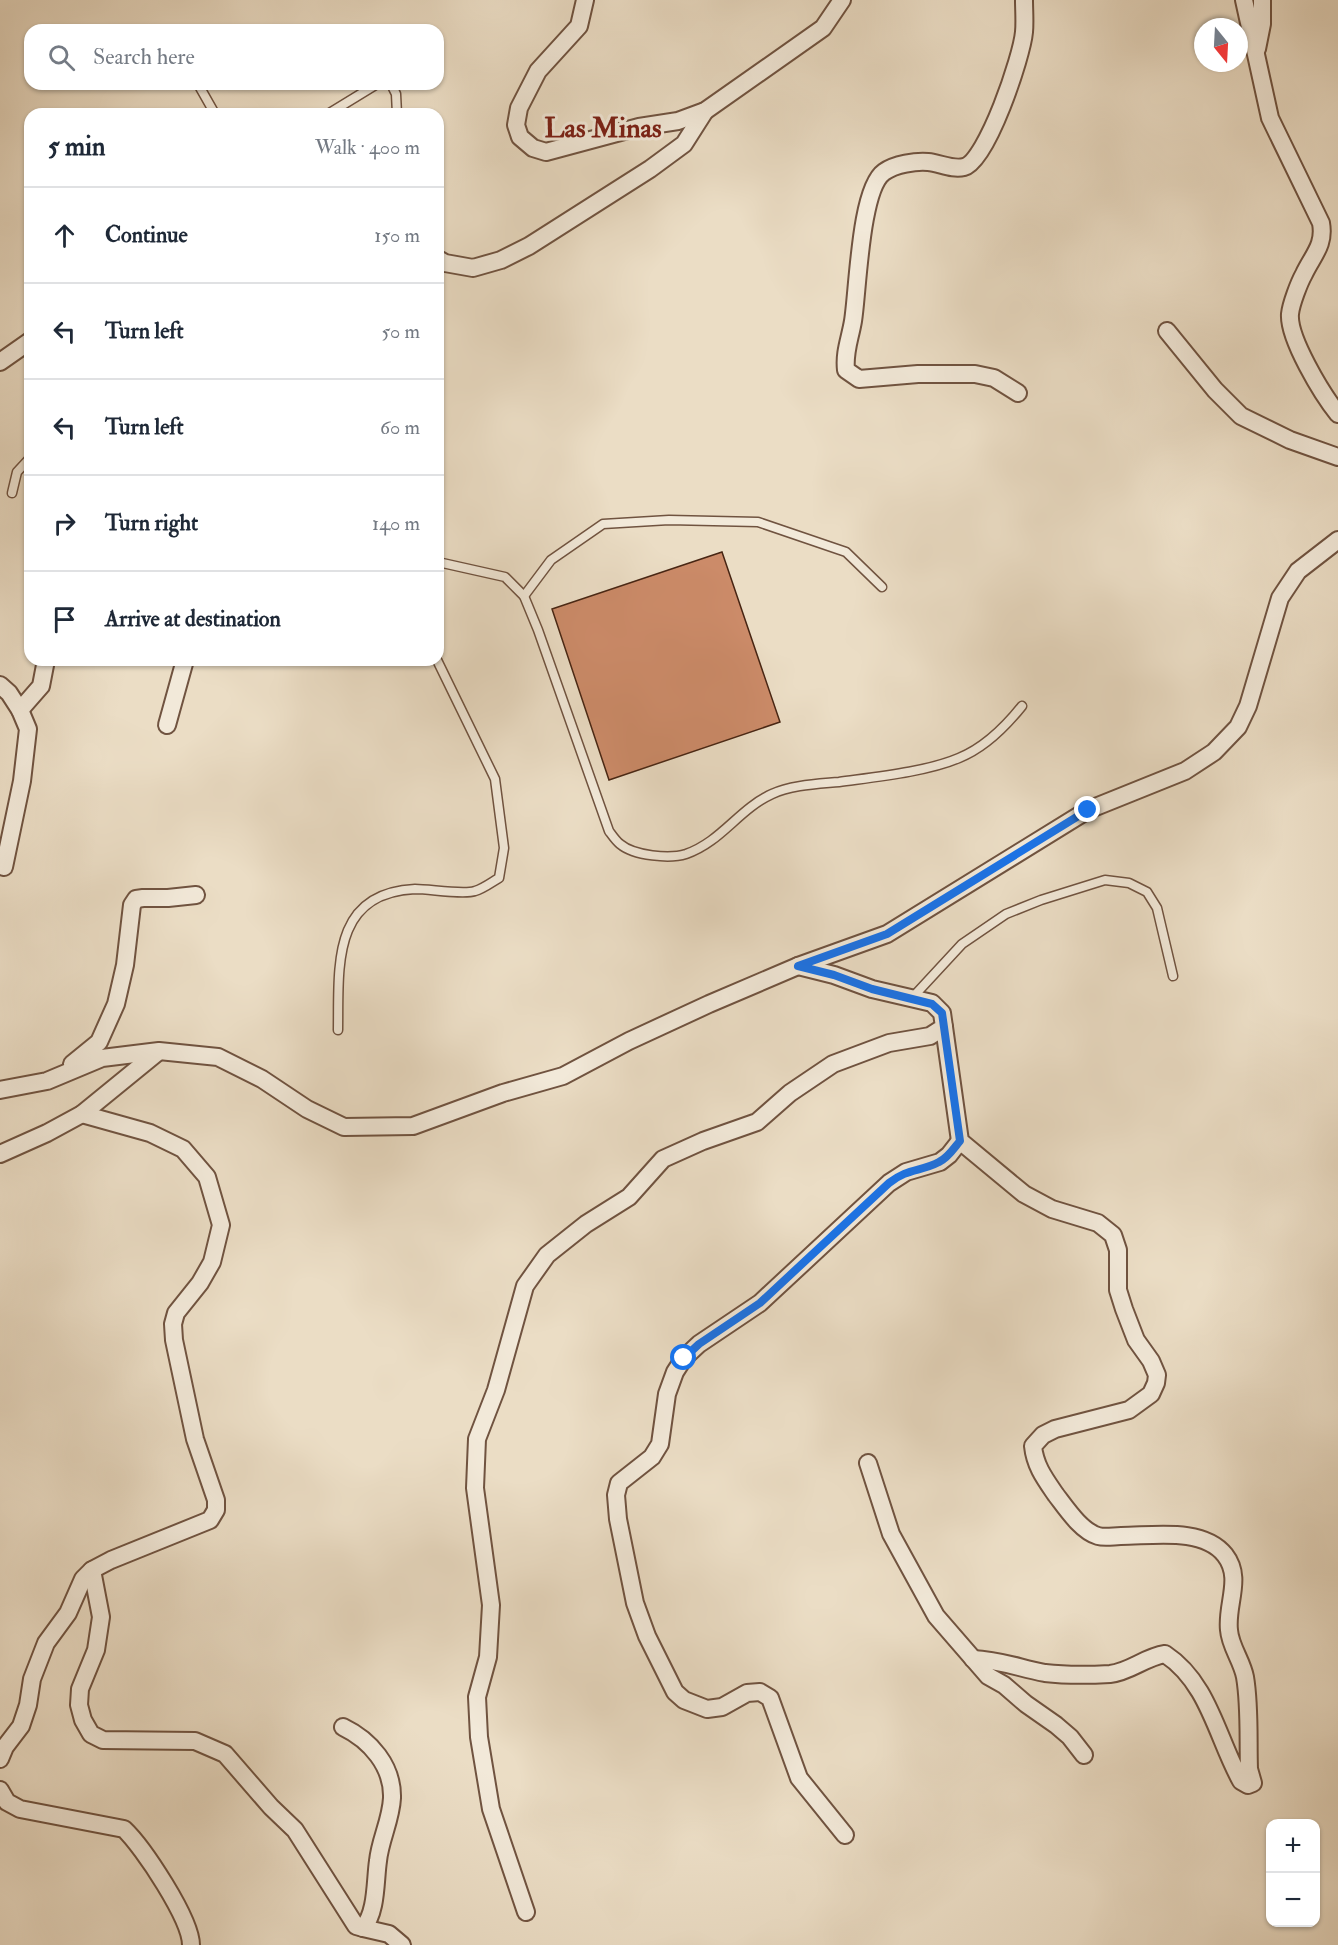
<!DOCTYPE html>
<html lang="en">
<head>
<meta charset="utf-8">
<style>
  :root { --surface:#fff; --page:#f6f6f7; --text:#1f2937; --muted:#747a83; --line:#e0e1e3 }
  body { margin:0; font-family:"IM FELL Double Pica",serif; background:var(--page); color:var(--text) }
  .controls { position:absolute; right:18px; bottom:18px; display:grid; overflow:hidden; border-radius:12px; box-shadow:0 2px 4px #0004 }
  .controls button { width:54px; height:54px; display:grid; place-items:center; padding:0; border:0; border-bottom:2px solid var(--line); background:var(--surface); color:var(--text); font:30px sans-serif }
  .compass { position:absolute; left:1194px; top:18px; width:54px; height:54px; border-radius:50%; background:var(--surface); box-shadow:0 2px 4px #0004; rotate:162deg }
  .stop { position:absolute; width:18px; height:18px; margin:-14px; border:4px solid #1a73e8; border-radius:50%; background:#fff }
  .stop.end { background:#1a73e8; border-color:#fff; box-shadow:0 2px 6px #0008 }
  .list { margin:0; padding:0; list-style:none }
  h2 { display:flex; justify-content:space-between; align-items:center; height:78px; margin:0; padding:0 24px; font-size:26px }
  h2 small { font-size:20px; font-weight:400; color:var(--muted) }
  .list li { display:grid; grid-template-columns:39px 1fr auto; gap:18px; align-items:center; box-sizing:border-box; height:96px; padding:0 24px; border-top:2px solid var(--line) }
  .list b { display:block; font-size:22px; white-space:nowrap }
  .list em { font-size:20px; font-style:normal; color:var(--muted) }
  .icon { flex:none; width:33px; height:33px; fill:none; stroke:currentColor; stroke-width:2; stroke-linecap:round; stroke-linejoin:round }
  .map { position:relative; flex:none; width:1338px; height:1945px; overflow:hidden }
  .search { position:absolute; background:var(--surface); box-shadow:0 2px 4px #0004; left:24px; top:24px; width:420px; height:66px; display:flex; align-items:center; gap:15px; box-sizing:border-box; padding:0 21px; border-radius:18px; color:var(--muted); font-size:22px }
  .panel { position:absolute; background:var(--surface); box-shadow:0 2px 4px #0004; left:24px; top:108px; width:420px; height:558px; border-radius:18px }
  .map>svg:first-child { display:block }
</style>
</head>
<body>
<div class="map">
<svg width="1338" height="1945" viewBox="0 0 1338 1945">
  <rect width="100%" height="100%" fill="#ebddc5"/>
  <filter id="stains"><feTurbulence type="fractalNoise" baseFrequency=".00333" numOctaves="4"/><feColorMatrix values="0 0 0 0 .2 0 0 0 0 .09 0 0 0 0 .02 0 0 0 .5 -.17"/></filter>
  <radialGradient id="worn" r=".72"><stop offset=".6" stop-color="#630" stop-opacity="0"/><stop offset="1" stop-color="#630" stop-opacity=".3"/></radialGradient>
  <polygon fill="#cc8b69" stroke="#472513" stroke-width="1.5" points="722,552 780,722 609,780 552,609"/>
  <g fill="none" stroke-linecap="round" stroke-linejoin="round">
    <g stroke="#705340" stroke-width="11">
      <g id="service">
        <polyline points="198,84 215,114"/>
        <polyline points="391,84 396,94 397,114"/>
        <polyline points="328,114 377,84"/>
        <polyline points="12,493 17,472 30,458"/>
        <path d="M438,562L505,577L524,596L538,630L609,831C612,835 616,841 620,844C634,856 670,859 686,854C721,842 739,809 772,794C791,785 818,784 839,782C875,777 926,772 959,758C984,748 1006,726 1022,706"/>
        <polyline points="524,596 551,560 603,524 669,520 758,522 846,552 882,587"/>
        <polyline points="912,998 962,944 1006,914 1041,900 1105,880 1129,883 1147,892 1157,908 1173,976"/>
        <path d="M338,1030C339,967 331,893 415,889C430,889 463,895 475,891C483,889 492,882 499,878L504,848L495,779L437,660"/>
      </g>
    </g>
    <g stroke="#705340" stroke-width="20">
      <g id="minor">
        <polyline points="585,0 579,26 538,71 519,108 516,125 520,137 533,148 546,152 639,127 678,121 705,111 823,28 842,0"/>
        <path d="M1244,0L1270,118L1321,223C1325,245 1313,255 1304,274C1299,283 1291,304 1290,314C1288,338 1322,394 1338,414"/>
        <polyline points="1257,49 1262,24 1262,0"/>
        <polyline points="438,259 445,263 473,268 501,260 529,246 650,169 684,144 705,111"/>
        <polyline points="1167,331 1215,390 1241,416 1290,440 1338,457"/>
        <polyline points="0,362 30,341"/>
        <path d="M1018,393L994,378L975,374H918L859,379L846,370C844,352 850,339 853,321C858,290 860,189 884,172C895,164 916,161 928,162C940,163 952,170 964,167C987,161 1022,56 1024,32C1025,22 1024,10 1024,0"/>
        <polyline points="0,685 9,693 20,710 28,729 22,781 4,867"/>
        <polyline points="20,710 41,686 46,660"/>
        <polyline points="167,725 185,660"/>
        <path d="M944,1027L960,1141L1024,1194L1052,1209L1098,1223L1113,1235L1118,1250V1290L1124,1309L1136,1340L1151,1361L1157,1375L1156,1383L1151,1394L1129,1410L1055,1429L1043,1435L1033,1446C1035,1466 1045,1479 1056,1495C1066,1508 1081,1531 1098,1536C1105,1538 1114,1536 1121,1536C1153,1536 1203,1527 1225,1555C1243,1578 1226,1604 1229,1630C1230,1646 1242,1661 1245,1677C1250,1706 1248,1740 1249,1769L1253,1783L1248,1785L1241,1781C1217,1738 1209,1683 1165,1654C1145,1657 1130,1672 1110,1674C1092,1675 1062,1675 1045,1673C1019,1668 1000,1660 973,1659"/>
        <polyline points="72,1064 99,1042 116,1004 125,965 132,905 136,899 143,898 168,898 196,895"/>
        <polyline points="0,1090 47,1081 102,1058 159,1051 218,1057 262,1079 307,1109 344,1127 413,1126 503,1093 563,1076 629,1041 709,1004 798,966 887,934 1088,810 1185,771 1214,752 1238,727 1248,706 1280,598 1298,571 1338,540"/>
        <polyline points="0,1154 47,1133 82,1114 158,1052"/>
        <polyline points="868,1463 891,1534 936,1616 988,1676 1004,1685 1026,1704 1056,1725 1070,1737 1084,1755"/>
        <path d="M92,1570L101,1617L96,1650L80,1689L79,1705L83,1720L91,1734L103,1740L195,1741L225,1754L271,1807L295,1830L356,1926L363,1928C377,1912 375,1881 378,1861C380,1840 391,1820 392,1798C393,1766 370,1740 343,1727"/>
        <polyline points="0,1759 5,1747 21,1726 28,1705 32,1679 46,1643 68,1613 83,1579 92,1570 111,1560 210,1520 216,1510 216,1500 195,1439 174,1340 173,1324 176,1313 200,1283 212,1262 221,1225 207,1177 183,1149 150,1133 82,1114"/>
        <path d="M0,1790L7,1802L20,1809L124,1829C143,1847 191,1919 191,1945"/>
        <polyline points="845,1835 799,1778 770,1698 760,1692 747,1693 722,1707 707,1709 684,1700 675,1692 647,1636 635,1603 618,1519 616,1495 619,1483 652,1457 660,1444 667,1394 675,1372 684,1358 699,1344 760,1303 889,1183 906,1172 940,1162 949,1155 960,1141"/>
        <polyline points="526,1912 491,1809 479,1737 477,1697 488,1657 491,1605 475,1488 477,1439 496,1390 525,1286 547,1255 586,1224 629,1197 663,1159 703,1141 757,1122 790,1093 833,1064 889,1043 930,1036 944,1027 942,1013 932,1003 872,989 834,975 798,966"/>
        <polyline points="363,1928 389,1934 402,1945"/>
      </g>
    </g>
    <use href="#service" stroke="#f2e9d9" stroke-width="8"/>
    <use href="#minor" stroke="#f2e9d9" stroke-width="16"/>
  </g>
  <g fill="none" stroke-linecap="round" stroke-linejoin="round">
    <path stroke="#1a73e8" stroke-width="8" d="M684,1358L699,1344L760,1303L889,1183C908,1168 920,1172 939,1162C948,1158 954,1148 960,1141L942,1013L932,1004L872,989L834,975L798,966L887,934L1088,810"/>
  </g>
  <g text-anchor="middle" dominant-baseline="central" stroke-width="6" stroke-linejoin="round" paint-order="stroke">
    <g font-size="28" font-weight="bold" fill="#7a1f14" stroke="#f2e9d9">
      <text x="603" y="128">Las Minas</text>
    </g>
  </g>
  <rect width="100%" height="100%" filter="url(#stains)"/>
  <rect width="100%" height="100%" fill="url(#worn)"/>
</svg>
<div class="controls">
<button>+</button>
<button>−</button>
</div>
<svg class="compass" viewBox="-18 -18 36 36"><path d="M0-13l5 13h-10z" fill="#e53935"/><path d="M0 13l5-13h-10z" fill="#747a83"/></svg>
<div class="stop" style="left:684px;top:1358px"></div>
<div class="stop end" style="left:1088px;top:810px"></div>
<div class="search"><svg class="icon" aria-label="search" viewBox="0 0 24 24"><circle cx="10" cy="10" r="6"/><path d="M15 15l6 6"/></svg>Search here</div>
<section class="panel">
<h2>5 min<small>Walk · 400 m</small></h2>
<ul class="list">
<li><svg class="icon" aria-label="ahead" viewBox="0 0 24 24"><path d="M12 20V5M6 11l6-6 6 6"/></svg><div><b>Continue</b></div><em>150 m</em></li>
<li><svg class="icon" aria-label="left" viewBox="0 0 24 24"><path d="M17 20v-9H6M10 6l-5 5 5 5"/></svg><div><b>Turn left</b></div><em>50 m</em></li>
<li><svg class="icon" aria-label="left" viewBox="0 0 24 24"><path d="M17 20v-9H6M10 6l-5 5 5 5"/></svg><div><b>Turn left</b></div><em>60 m</em></li>
<li><svg class="icon" aria-label="right" viewBox="0 0 24 24"><path d="M7 20v-9h11M14 6l5 5-5 5"/></svg><div><b>Turn right</b></div><em>140 m</em></li>
<li><svg class="icon" aria-label="arrive" viewBox="0 0 24 24"><path d="M6 21V4h12l-3 4 3 4H6"/></svg><div><b>Arrive at destination</b></div></li>
</ul>
</section>
</div>
</body>
</html>
